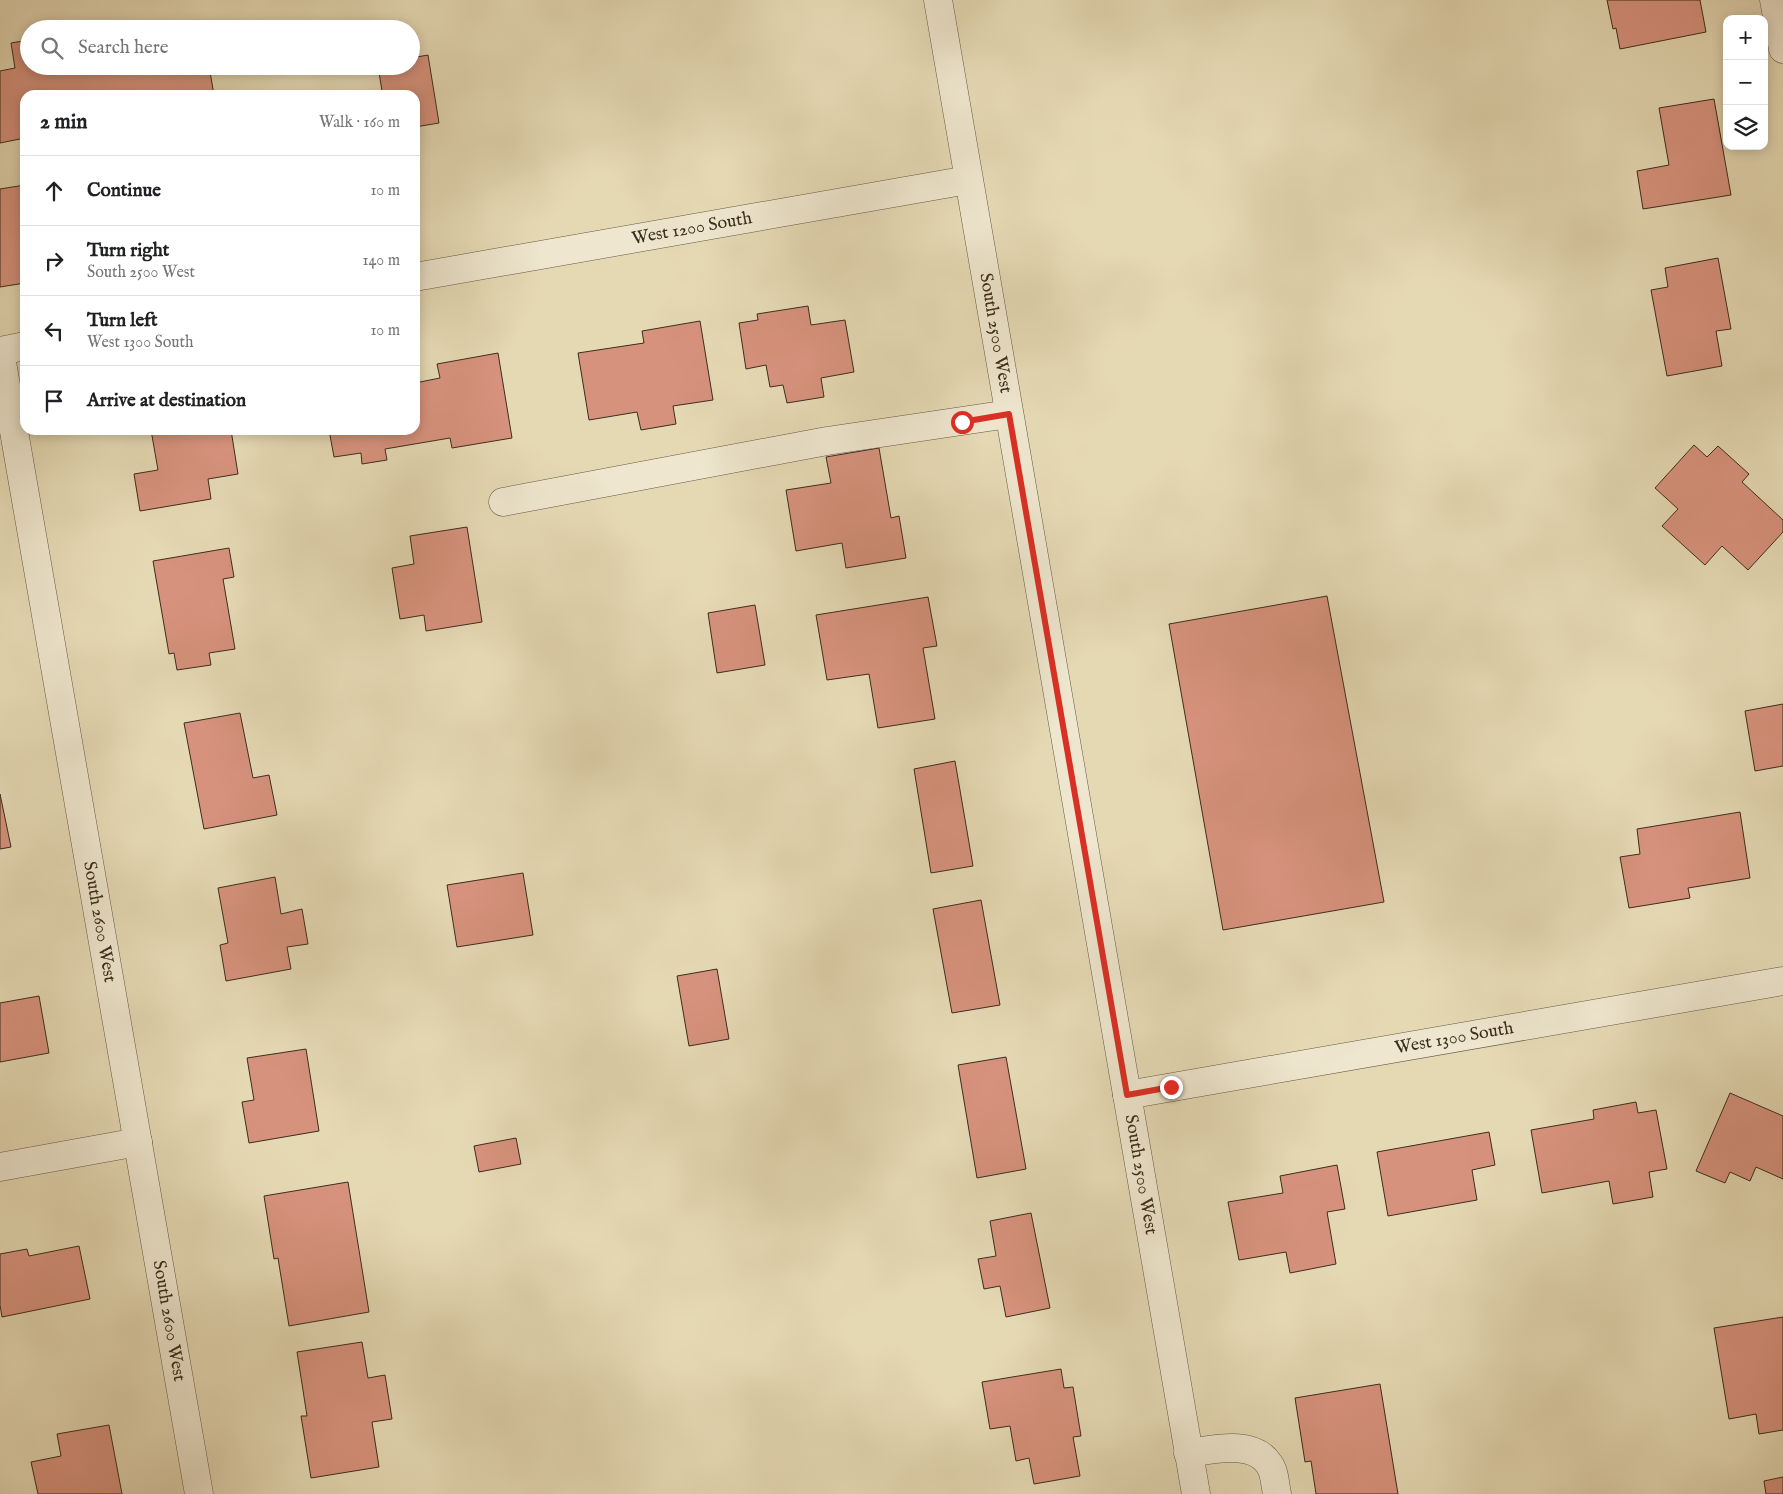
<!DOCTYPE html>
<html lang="en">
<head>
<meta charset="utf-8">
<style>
  :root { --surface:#fff; --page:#f2f2f2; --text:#202124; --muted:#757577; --line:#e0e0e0 }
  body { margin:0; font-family:"IM FELL English",serif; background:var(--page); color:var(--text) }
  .controls { position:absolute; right:15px; top:15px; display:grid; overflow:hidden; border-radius:10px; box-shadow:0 2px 12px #0003 }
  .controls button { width:45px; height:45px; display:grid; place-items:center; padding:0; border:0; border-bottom:1px solid var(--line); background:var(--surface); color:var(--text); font:25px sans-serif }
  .stop { position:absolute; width:15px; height:15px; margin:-11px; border:4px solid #d93025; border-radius:50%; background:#fff }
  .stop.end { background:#d93025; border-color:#fff; box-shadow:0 1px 5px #0008 }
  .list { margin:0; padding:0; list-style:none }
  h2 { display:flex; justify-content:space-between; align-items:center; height:65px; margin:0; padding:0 20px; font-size:21px }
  h2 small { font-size:16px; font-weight:400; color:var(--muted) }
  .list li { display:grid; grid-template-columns:32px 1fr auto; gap:15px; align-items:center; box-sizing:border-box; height:70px; padding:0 20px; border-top:1px solid var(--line) }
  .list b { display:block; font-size:19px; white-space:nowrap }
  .list p { margin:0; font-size:16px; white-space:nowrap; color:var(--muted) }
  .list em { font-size:16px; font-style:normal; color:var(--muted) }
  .icon { flex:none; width:28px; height:28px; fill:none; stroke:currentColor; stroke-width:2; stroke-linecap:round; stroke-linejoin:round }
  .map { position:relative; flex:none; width:1783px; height:1494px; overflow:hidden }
  .search { position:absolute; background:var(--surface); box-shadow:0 2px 12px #0003; left:20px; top:20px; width:400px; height:55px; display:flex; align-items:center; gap:12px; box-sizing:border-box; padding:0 18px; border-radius:28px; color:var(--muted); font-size:19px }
  .panel { position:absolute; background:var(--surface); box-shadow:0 2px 12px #0003; left:20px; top:90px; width:400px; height:345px; border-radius:15px }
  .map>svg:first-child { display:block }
</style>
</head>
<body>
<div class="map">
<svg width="1783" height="1494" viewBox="0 0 1783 1494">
  <rect width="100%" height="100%" fill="#e5d9b4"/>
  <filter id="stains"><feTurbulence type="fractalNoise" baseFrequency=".004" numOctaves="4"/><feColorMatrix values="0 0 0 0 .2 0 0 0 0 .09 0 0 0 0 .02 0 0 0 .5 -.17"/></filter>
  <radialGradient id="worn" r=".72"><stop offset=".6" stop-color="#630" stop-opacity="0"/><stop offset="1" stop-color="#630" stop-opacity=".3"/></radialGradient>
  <g fill="#d7927d" stroke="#3b2d1d">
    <polygon points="1607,0 1700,0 1706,32 1620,49 1616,28 1613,29"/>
    <polygon points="29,40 29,66 209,66 214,95 25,95 25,138 0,143 0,71 15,68 11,43"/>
    <polygon points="428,55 439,123 415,127 415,95 361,95 382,91 378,66 411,66 411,58"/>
    <polygon points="1714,99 1731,195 1643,209 1637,171 1669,165 1659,108"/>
    <polygon points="25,185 25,283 0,287 0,189"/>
    <polygon points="1718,258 1731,329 1716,331 1722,366 1667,376 1651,290 1668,287 1665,268"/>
    <polygon points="808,306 811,325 845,320 854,372 821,378 824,397 787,403 783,385 770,387 766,365 746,369 739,323 758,320 757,314"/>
    <polygon points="700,321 713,400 673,406 676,424 641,430 637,412 589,420 578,353 644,343 642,331"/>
    <polygon points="498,353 512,438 452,448 450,438 385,449 387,460 362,464 361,453 334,457 329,430 415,430 415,383 440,378 437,364"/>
    <polygon points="151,430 231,430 238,474 208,479 211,499 140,511 134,474 158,470"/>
    <polygon points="1694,445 1707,457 1718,446 1749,474 1742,482 1783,520 1783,532 1748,570 1722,546 1705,565 1662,526 1678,509 1655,488"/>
    <polygon points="879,448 891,518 899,516 906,558 846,568 842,543 796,551 786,490 831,483 826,457"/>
    <polygon points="467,527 482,622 426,631 424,615 400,619 392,568 414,564 410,536"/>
    <polygon points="229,548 234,577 223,579 235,649 209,653 211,665 177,670 174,653 169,654 153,561"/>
    <polygon points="1327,596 1384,902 1223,930 1169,624"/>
    <polygon points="928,597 937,646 923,648 935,719 878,728 869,674 827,680 816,615"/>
    <polygon points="755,605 765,665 717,673 708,613"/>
    <polygon points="1783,704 1783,766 1755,771 1745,711"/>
    <polygon points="240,713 253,778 269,775 277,815 204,829 184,723"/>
    <polygon points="955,761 973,866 931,873 914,769"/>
    <polygon points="0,794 11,847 0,849"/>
    <polygon points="1740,812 1750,878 1688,888 1690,898 1629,908 1620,857 1640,854 1637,829"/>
    <polygon points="523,873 533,935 457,947 447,885"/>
    <polygon points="275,877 281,914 302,909 308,944 287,947 291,969 226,981 220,945 228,943 218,888"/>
    <polygon points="981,900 1000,1005 952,1013 933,909"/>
    <polygon points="717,969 729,1039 689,1046 677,976"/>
    <polygon points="39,996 49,1053 0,1062 0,1003"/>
    <polygon points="306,1049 319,1131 249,1143 242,1102 254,1100 247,1058"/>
    <polygon points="1006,1057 1026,1169 977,1178 958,1065"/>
    <polygon points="1730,1093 1783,1116 1783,1179 1756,1167 1750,1181 1730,1172 1725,1183 1696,1171"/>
    <polygon points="1636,1102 1638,1113 1656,1110 1667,1169 1649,1172 1653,1197 1613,1204 1609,1181 1542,1193 1531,1130 1594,1119 1593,1110"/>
    <polygon points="1489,1132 1495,1165 1472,1170 1477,1200 1388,1216 1377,1152"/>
    <polygon points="516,1138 521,1164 479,1172 474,1146"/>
    <polygon points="1337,1165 1345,1209 1327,1212 1336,1264 1290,1273 1286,1252 1239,1260 1228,1202 1283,1193 1280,1176"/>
    <polygon points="348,1182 369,1312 289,1326 278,1258 274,1259 264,1196"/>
    <polygon points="1031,1213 1050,1308 1006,1317 1000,1286 984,1289 978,1259 996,1256 990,1221"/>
    <polygon points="79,1246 90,1299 2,1317 0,1305 0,1254 27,1249 29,1256"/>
    <polygon points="1783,1317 1783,1430 1759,1434 1756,1414 1729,1419 1714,1328"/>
    <polygon points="362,1342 368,1378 385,1375 392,1419 372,1422 379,1467 311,1478 301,1416 307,1416 297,1352"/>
    <polygon points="1061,1369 1064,1388 1073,1387 1081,1436 1073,1437 1080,1476 1034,1484 1029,1458 1016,1461 1010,1426 990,1429 982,1382"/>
    <polygon points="1380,1384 1398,1494 1316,1494 1311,1461 1305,1462 1295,1398"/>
    <polygon points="109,1425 122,1494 38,1494 31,1462 61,1456 57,1434"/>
    <polygon points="1783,1477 1783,1494 1766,1494 1764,1481"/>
  </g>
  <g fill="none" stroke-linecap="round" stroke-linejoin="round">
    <g stroke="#665843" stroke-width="29">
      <g id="minor">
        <path id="s1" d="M938,0L1196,1494"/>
        <polyline points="1774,0 1783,49"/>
        <path id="s2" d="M415,277L968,180"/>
        <path id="s3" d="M25,346L0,351L199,1494"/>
        <polyline points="503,502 827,441 1009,414"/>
        <path id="s4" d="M1127,1095L1783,981"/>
        <polyline points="0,1167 138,1142"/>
        <path d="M1188,1453C1212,1450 1253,1439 1269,1464C1275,1472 1275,1485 1277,1494"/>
      </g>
    </g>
    <use href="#minor" stroke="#eee6ce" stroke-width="28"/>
  </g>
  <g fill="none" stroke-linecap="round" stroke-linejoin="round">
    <polyline stroke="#d93025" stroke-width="6" points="962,422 1009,414 1127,1095 1171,1087"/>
  </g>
  <g text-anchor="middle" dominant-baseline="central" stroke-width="5" stroke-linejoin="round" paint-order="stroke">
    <g font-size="18" fill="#3b2d1d" stroke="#eee6ce">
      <text stroke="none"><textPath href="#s2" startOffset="281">West 1200 South</textPath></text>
      <text stroke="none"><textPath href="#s1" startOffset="338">South 2500 West</textPath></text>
      <text stroke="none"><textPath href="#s3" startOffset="605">South 2600 West</textPath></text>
      <text stroke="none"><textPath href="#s4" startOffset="332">West 1300 South</textPath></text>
      <text stroke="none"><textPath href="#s1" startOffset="1192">South 2500 West</textPath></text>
      <text stroke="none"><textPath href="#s3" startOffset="1010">South 2600 West</textPath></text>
    </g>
  </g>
  <rect width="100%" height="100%" filter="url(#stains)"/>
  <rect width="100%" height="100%" fill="url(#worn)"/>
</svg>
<div class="controls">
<button>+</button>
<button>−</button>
<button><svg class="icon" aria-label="layers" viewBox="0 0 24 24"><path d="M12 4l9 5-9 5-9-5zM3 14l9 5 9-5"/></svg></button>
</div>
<div class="stop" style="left:962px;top:422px"></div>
<div class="stop end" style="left:1171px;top:1087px"></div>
<div class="search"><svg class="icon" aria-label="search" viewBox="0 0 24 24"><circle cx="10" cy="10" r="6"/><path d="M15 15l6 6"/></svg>Search here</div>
<section class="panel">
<h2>2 min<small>Walk · 160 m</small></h2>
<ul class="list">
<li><svg class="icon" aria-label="ahead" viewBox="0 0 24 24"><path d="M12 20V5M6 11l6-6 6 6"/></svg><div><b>Continue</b></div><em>10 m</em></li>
<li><svg class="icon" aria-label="right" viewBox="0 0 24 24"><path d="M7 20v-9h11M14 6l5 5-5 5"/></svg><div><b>Turn right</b><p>South 2500 West</p></div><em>140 m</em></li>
<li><svg class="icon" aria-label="left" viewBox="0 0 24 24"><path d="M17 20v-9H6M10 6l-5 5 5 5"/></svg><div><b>Turn left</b><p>West 1300 South</p></div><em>10 m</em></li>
<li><svg class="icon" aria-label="arrive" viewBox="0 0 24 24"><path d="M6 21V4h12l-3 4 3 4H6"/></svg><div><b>Arrive at destination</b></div></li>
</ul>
</section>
</div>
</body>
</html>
